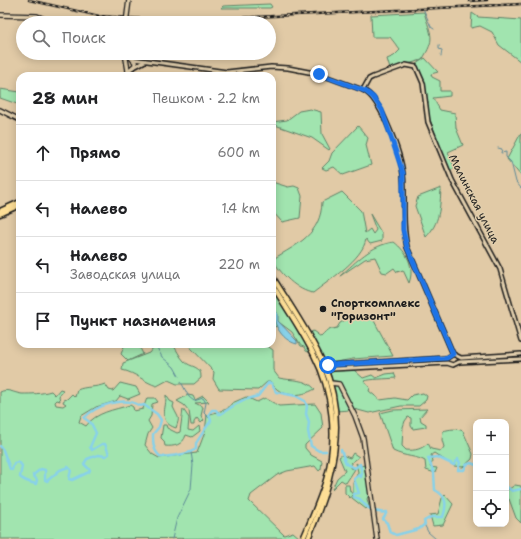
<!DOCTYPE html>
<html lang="ru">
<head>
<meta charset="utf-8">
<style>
  :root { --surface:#fff; --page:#f2f2f2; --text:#202124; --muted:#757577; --line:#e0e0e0 }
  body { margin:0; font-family:"Shantell Sans",sans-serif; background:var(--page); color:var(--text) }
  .controls { position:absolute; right:12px; bottom:12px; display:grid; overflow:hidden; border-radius:8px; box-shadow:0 2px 10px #0003 }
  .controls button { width:36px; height:36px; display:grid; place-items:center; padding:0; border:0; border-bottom:1px solid var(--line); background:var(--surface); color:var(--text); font:20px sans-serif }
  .stop { position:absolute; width:12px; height:12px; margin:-9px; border:3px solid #1a73e8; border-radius:50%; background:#fff }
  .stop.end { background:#1a73e8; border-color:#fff; box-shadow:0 1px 4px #0008 }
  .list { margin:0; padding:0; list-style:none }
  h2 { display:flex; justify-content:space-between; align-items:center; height:52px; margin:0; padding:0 16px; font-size:17px }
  h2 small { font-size:13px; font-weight:400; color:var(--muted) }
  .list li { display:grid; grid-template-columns:26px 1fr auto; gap:12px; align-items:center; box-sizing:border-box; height:56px; padding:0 16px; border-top:1px solid var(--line) }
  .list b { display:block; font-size:15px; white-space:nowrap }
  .list p { margin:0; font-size:13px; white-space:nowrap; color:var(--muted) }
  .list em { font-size:13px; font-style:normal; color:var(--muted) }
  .icon { flex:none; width:22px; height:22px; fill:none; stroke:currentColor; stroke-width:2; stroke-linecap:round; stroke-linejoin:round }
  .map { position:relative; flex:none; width:521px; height:539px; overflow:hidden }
  .search { position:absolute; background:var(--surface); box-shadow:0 2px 10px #0003; left:16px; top:16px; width:260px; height:44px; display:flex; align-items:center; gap:10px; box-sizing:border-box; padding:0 14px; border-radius:22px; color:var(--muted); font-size:15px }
  .panel { position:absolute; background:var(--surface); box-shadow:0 2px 10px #0003; left:16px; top:72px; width:260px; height:276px; border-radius:12px }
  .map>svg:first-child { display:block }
</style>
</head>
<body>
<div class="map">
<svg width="521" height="539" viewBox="0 0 521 539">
  <rect width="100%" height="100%" fill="#e1caa6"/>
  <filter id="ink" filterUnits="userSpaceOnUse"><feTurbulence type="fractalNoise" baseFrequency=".025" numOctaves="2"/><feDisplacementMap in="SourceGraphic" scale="8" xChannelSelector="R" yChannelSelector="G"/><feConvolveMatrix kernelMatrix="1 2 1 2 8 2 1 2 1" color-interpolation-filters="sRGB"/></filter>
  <g filter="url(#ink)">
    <g fill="#a1e4af" stroke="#5e8066">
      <polygon points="270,4 272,7 270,8 221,8 223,6"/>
      <path d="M424,12C431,36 436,38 422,60L390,69L387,59L394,56L400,50L390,37H372L371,15Z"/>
      <polygon points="472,13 478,17 521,20 521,62 499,45 492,32 480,26 471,28"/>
      <polygon points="425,58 438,72 431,74 432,77 440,81 440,91 450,91 450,96 433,98 440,110 455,113 456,128 463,145 448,152 455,168 449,171 428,114 422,76 416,64"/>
      <polygon points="0,89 20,92 20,105 0,98"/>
      <polygon points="310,109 321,112 322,134 330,149 329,150 312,138 272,124 272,122 287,120 299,111"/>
      <polygon points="358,126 368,138 366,145 371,165 343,175 334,167 326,170 322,168 329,161 332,153"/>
      <polygon points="521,133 521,176 507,159"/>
      <polygon points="272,182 288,187 294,186 299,188 302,196 300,218 282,222 272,211"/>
      <path d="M441,188C440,207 440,223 426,237L415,206L418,197Z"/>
      <path d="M342,192L361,211L365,233L370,229L373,234L376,230L370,214L382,234V241L370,244L366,239C363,259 328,281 313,293C298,291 279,273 273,259C298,244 321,234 322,202Z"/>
      <path d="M394,242C407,252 415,267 409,283L403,270L397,272L394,268L387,273L382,272L375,257L365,259L340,276C357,261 371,245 394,242Z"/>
      <polygon points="272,288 313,354 306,351 304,347 301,346 292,332 280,323 280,326 272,327"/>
      <path d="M353,316L372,317L393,356L353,359L330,363L324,361L309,333L313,331L321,337C329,329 327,330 337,328L340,323Z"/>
      <polygon points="125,344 138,344 143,354 128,361 121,354"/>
      <path d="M156,344H172C177,349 179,356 184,361C190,368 202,365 201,378L194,384H177L168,380L157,386C144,382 136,373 122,370L123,363L149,353Z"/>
      <path d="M189,344L266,345L273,350V370L279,378C292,381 305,378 315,389C301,397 280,398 271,382H267L258,390L219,389L213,379L214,372L191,348Z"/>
      <polygon points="446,359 446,362 328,368 326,367"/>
      <path d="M330,370H354L363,378L372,375L376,378L386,374L394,373L396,378C387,379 370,379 364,381L370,388L369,391L380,400L395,398L407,400L412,395L423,393L427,396L426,400L419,406H401L369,413L354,409L339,382L331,380L328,373Z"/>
      <path d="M120,383L136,387L140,394L128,399L120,396L116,401L96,407L81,416L79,422L86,426C96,412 114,410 130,405L133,407L134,411L143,409L147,398H155L158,402L152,404L151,416L148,421L152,428L148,434L145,445L152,454L159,458L197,453L205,432L207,415L227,409L232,403L246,397L257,402L265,398L279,406L315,404L321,413L323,428L305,445V448L311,455L322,461L321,469L319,471L315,466L287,471L277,475L251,495L249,501L284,535L293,532L300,538L0,539V392C8,388 13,393 22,394C32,394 41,394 51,391L55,395L60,389L63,390L59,396L60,401L57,400L55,402L56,405L63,406L66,404L63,402L64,400L67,399L72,394L75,397L77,390C86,386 95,388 105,384L109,390L113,391Z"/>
      <polygon points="337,384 350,410 336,411 332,385"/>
      <path d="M166,395L170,401L174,403L173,407C179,420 180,416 176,428C157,422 167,408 166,395Z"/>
      <polygon points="188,395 193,396 195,400 203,396 209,402 195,403 203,407 201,416 204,420 201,423 197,418 194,422 194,425 191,425 189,411 184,405 177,401"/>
      <path d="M183,409L189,418L188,430L193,431L199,426L200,431L192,437L186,435C183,445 174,447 165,446L164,441L161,438L163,425H166L167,428L177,433L180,432Z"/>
      <path d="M427,409L420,417L421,421L426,424V427L413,429L411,426V418L408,417L405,421L403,427L402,446L406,450C415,451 422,449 428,443L431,449L441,451L444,447L442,440L443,431C450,429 456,428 463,431L473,454L472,459L463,467L454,466L434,453L431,455L433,461L430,467L437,468L435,473L426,470L425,461C417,456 405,457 393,451L380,413L393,410Z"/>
      <polygon points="353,453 359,457 351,463 350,468 355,469 346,483 341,480 332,489 337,478 345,471 339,457 342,455 350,458"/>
      <polygon points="356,463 360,466 365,465 369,494 367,499 369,506 366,509 352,498 352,495 350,498 345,493 345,485 349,485 350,491 353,495 353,483 358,472"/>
      <polygon points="515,485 521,486 521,523 516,518 509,499 506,499 506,491"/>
      <polygon points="445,495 453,504 443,525 433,526 430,515 438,514 442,498"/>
    </g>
    <path fill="#88d1e9" stroke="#5d8997" d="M272,306L278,314V321L297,341V344C280,340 272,321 272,306Z"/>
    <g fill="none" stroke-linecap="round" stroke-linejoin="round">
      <g stroke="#5d8997" stroke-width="1">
        <polyline points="423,8 431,27 434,29"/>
        <polyline points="439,45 439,49 442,50 441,56"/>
        <polyline points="498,148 502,149 501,153 506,152 506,157 511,162 516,182 521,188"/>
        <polyline points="155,344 162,357 174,367 179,376"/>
        <polyline points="181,382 189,397 194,401 203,398 206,403 204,413 209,418"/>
        <polyline points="424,524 428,532 436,539"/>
        <polyline points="172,539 177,518 191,489 193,465 191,452"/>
      </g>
      <g stroke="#88d1e9" stroke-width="2.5">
        <path d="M0,446L3,450L10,469L12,470L14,463L19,462L22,466L20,477C24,481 32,483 36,484L37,480L33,475L41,469L45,470V480L47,481L60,470L68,467L71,470L69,479L72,480L89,472L90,470L84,464L87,459L98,455L106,456L109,454L105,444H102L92,450L90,447L96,433L91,423L84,418C96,405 125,396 140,406L144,405L157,414L161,420L159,427L153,434C153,443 153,451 161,457C171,456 188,455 196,449V443C198,441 207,425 211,421L209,414L212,410H216L219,414H221L241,401L258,396L268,383H271L276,392L296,396L305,401L307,406L306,414L309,422L308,431L311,446L319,451H326"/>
        <path d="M341,450L346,464L355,468L360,464L362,473L361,477L359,475L354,479L359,493L353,494L354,497L360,499C367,509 375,514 387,512L383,519L387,523L390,532L396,535L419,529L425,524L424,521L431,517H443C447,505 447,496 435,490L434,473L428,458L437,457L454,465L458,459L460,463L458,470H464L466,465L471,463L476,465"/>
        <polyline points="506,486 512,491 521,489"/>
      </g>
      <g stroke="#1c1c1c" stroke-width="6">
        <g id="tertiary">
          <polyline points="133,59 227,72 271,67 288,68 319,74 363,90 369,79 373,77 406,65 416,67 423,83 428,122 452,180 500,269 521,341"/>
          <polyline points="134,67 145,61"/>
          <polyline points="236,76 241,71"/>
          <path d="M363,90C381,98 401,155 403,174C406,200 401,220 407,247L453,354"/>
          <polyline points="323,362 332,365 447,358 453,354 461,358 521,354"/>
          <polyline points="327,373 329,370 333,369 447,363 453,365 459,362 521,359"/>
        </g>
      </g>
      <g stroke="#1c1c1c" stroke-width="6">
        <g id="secondary">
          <polyline points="0,15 37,16 54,23"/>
          <polyline points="125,53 129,76"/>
          <polyline points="127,53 135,62 135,65 128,71"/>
          <polyline points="0,110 20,120"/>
          <polyline points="330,383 339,384 355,416 363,438 377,539"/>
        </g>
      </g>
      <g stroke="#1c1c1c" stroke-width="7">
        <g id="primary">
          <polyline points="0,211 20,202"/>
          <polyline points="0,214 20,205"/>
          <path d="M272,276C289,304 309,332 323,363C349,423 332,481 308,539"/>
          <path d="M272,284C286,308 302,330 314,355C333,391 338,440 326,480C320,500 311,520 303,539"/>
        </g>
      </g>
      <use href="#tertiary" stroke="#e1ceac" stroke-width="3"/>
      <use href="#secondary" stroke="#e1ceac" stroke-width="3.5"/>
      <use href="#primary" stroke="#fdde96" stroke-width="4"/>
      <g stroke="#1c1c1c" stroke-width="2.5">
        <g id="rail">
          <polyline points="29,0 99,16 175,21 521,4"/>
          <polyline points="469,1 487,0"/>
        </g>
      </g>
      <use href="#rail" stroke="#e1ceac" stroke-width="1" stroke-dasharray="3" stroke-linecap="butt"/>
      <g stroke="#1c1c1c" stroke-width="6" stroke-linecap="butt">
        <polyline id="secondary-bridge" points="126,23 129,0"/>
      </g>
      <use href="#secondary-bridge" stroke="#e1ceac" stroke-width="3.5"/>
    </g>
  </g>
  <g fill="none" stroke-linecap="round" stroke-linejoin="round" filter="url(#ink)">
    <polyline stroke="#1a73e8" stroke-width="5" points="319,74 365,91 373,97 382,110 403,173 403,230 407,247 453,354 447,358 328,365"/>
  </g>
  <circle fill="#1c1c1c" stroke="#e1ceac" stroke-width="1.5" cx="323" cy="309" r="4"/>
  <g text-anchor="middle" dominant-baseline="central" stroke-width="3" stroke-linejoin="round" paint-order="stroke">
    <g font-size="11" fill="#1c1c1c" stroke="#e1ceac">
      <text transform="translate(474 199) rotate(63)">Малинская улица</text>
    </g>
    <g font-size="11" font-weight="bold" fill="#1c1c1c" stroke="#e1ceac" text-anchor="start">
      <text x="331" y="303">Спорткомплекс<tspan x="331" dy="13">"Горизонт"</tspan></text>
    </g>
  </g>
</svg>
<div class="controls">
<button>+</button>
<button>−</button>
<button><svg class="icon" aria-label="locate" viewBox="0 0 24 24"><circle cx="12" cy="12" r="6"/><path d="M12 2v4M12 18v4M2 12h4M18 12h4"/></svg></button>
</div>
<div class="stop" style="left:328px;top:365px"></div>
<div class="stop end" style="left:319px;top:74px"></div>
<div class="search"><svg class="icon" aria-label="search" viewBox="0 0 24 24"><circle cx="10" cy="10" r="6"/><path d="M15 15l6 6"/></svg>Поиск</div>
<section class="panel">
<h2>28 мин<small>Пешком · 2.2 km</small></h2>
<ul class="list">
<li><svg class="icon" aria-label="ahead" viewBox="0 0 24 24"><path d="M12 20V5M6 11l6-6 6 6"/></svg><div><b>Прямо</b></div><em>600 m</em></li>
<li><svg class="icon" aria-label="left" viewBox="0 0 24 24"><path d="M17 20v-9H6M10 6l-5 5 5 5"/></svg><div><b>Налево</b></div><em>1.4 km</em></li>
<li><svg class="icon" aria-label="left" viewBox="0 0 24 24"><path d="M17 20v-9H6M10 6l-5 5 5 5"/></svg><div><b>Налево</b><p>Заводская улица</p></div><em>220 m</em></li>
<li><svg class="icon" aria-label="arrive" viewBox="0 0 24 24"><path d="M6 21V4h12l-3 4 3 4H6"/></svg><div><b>Пункт назначения</b></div></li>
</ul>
</section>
</div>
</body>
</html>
